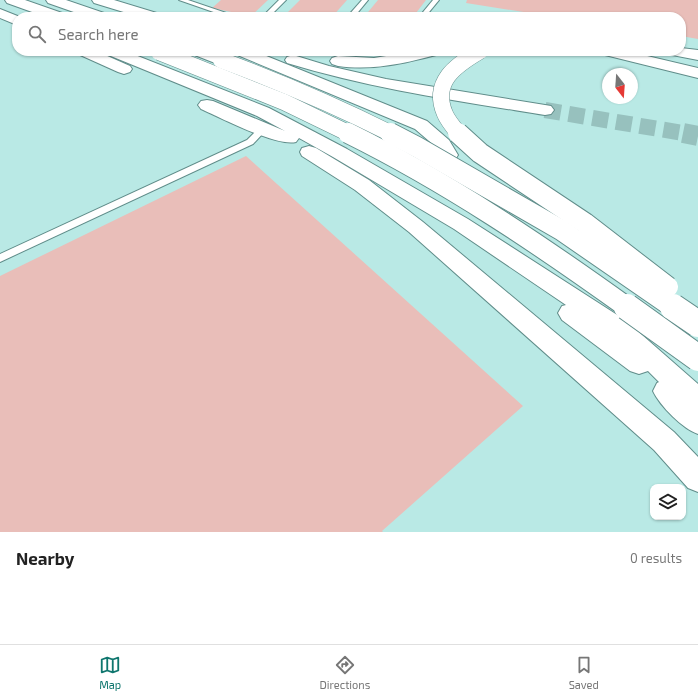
<!DOCTYPE html>
<html lang="en">
<head>
<meta charset="utf-8">
<style>
  :root { --surface:#fff; --page:#f6f6f6; --text:#222; --muted:#767676; --line:#e0e0e0; --accent:#0f766e }
  body { margin:0; font-family:"Exo 2",sans-serif; background:var(--page); color:var(--text) }
  .controls { position:absolute; right:12px; bottom:12px; display:grid; overflow:hidden; border-radius:8px; box-shadow:0 1px 3px #0004 }
  .controls button { width:36px; height:36px; display:grid; place-items:center; padding:0; border:0; border-bottom:1px solid var(--line); background:var(--surface); color:var(--text); font:20px sans-serif }
  .compass { position:absolute; left:602px; top:68px; width:36px; height:36px; border-radius:50%; background:var(--surface); box-shadow:0 1px 3px #0004; rotate:163deg }
  .list { margin:0; padding:0; list-style:none }
  h2 { display:flex; justify-content:space-between; align-items:center; height:52px; margin:0; padding:0 16px; font-size:17px }
  h2 small { font-size:13px; font-weight:400; color:var(--muted) }
  .icon { flex:none; width:22px; height:22px; fill:none; stroke:currentColor; stroke-width:2; stroke-linecap:round; stroke-linejoin:round }
  .map { position:relative; flex:none; width:698px; height:532px; overflow:hidden }
  .search { position:absolute; background:var(--surface); box-shadow:0 1px 3px #0004; left:12px; right:12px; top:12px; height:44px; display:flex; align-items:center; gap:10px; box-sizing:border-box; padding:0 14px; border-radius:16px; color:var(--muted); font-size:15px }
  .sheet { height:112px; background:var(--surface) }
  nav { display:flex; justify-content:space-around; align-items:center; box-sizing:border-box; height:56px; border-top:1px solid var(--line); background:var(--surface); font-size:11px; color:var(--muted) }
  nav a { display:grid; justify-items:center; gap:2px }
  nav .on { color:var(--accent) }
  .map>svg:first-child { display:block }
</style>
</head>
<body>
<div class="map">
<svg width="698" height="532" viewBox="0 0 698 532">
  <rect width="100%" height="100%" fill="#b9e9e5"/>
  <g fill="#e9beb9">
    <polygon points="221,0 268,0 251,16 212,8"/>
    <polygon points="300,0 347,0 332,17 283,17"/>
    <polygon points="378,0 426,0 413,17 364,17"/>
    <polygon points="467,0 698,0 698,39 681,36 681,17 555,17 466,3"/>
    <polygon points="246,156 523,406 382,531 383,532 0,532 0,276"/>
  </g>
  <g fill="none" stroke-linecap="round" stroke-linejoin="round">
    <polyline stroke="#97c1be" stroke-width="16" stroke-dasharray="16 8" stroke-linecap="butt" points="545,110 689,134"/>
    <polyline stroke="#97c1be" stroke-width="20" stroke-dasharray="20 10" stroke-linecap="butt" points="683,133 698,136"/>
    <g stroke="#608d8a" stroke-width="2">
      <g id="service">
        <polygon points="179,0 188,0 238,17 228,17"/>
        <polygon points="279,0 286,0 269,17 262,17"/>
        <polygon points="362,0 368,0 354,17 347,17"/>
        <polygon points="433,0 439,0 425,17 419,17"/>
        <polygon points="375,51 399,51 395,55 393,56"/>
        <polygon points="263,126 267,129 253,144 0,262 0,254 247,140 260,127"/>
      </g>
    </g>
    <g stroke="#608d8a" stroke-width="2">
      <g id="trunk">
        <polygon points="5,0 25,0 65,14 67,17 46,17 7,3"/>
        <polygon points="46,0 66,0 107,14 109,17 88,17 48,3"/>
        <polygon points="92,0 114,0 160,14 162,17 140,17 94,3"/>
        <polygon points="0,9 20,17 17,17 17,25 0,18"/>
        <polygon points="681,48 698,50 698,60 667,54 664,51 681,51"/>
        <polygon points="75,51 96,51 130,66 132,69 130,72 124,74 118,72 78,54"/>
        <path d="M103,51H125L269,108L347,149L468,219L625,320L698,384V434C683,429 660,406 653,391L657,383L659,382L648,371L639,374L630,371L562,320L558,313L562,306L566,305L454,229L333,157L299,138L296,142C277,147 221,118 201,109L198,105L201,101L207,100L213,101L285,131L257,116L106,54Z"/>
        <path d="M189,51C201,51 221,49 229,60L227,63L221,65L215,63L192,54Z"/>
        <path d="M232,51H254L427,121L449,140L458,155C450,168 441,184 423,180L420,175L423,170L428,168L439,154L436,147L415,129L235,54Z"/>
        <path d="M417,51H443L440,54C406,63 373,71 338,66L332,64L330,61L332,58L338,56L374,58Z"/>
        <polygon points="598,51 626,51 698,68 698,78 601,54"/>
        <path d="M293,55L329,66L386,79L545,105L551,106L554,110L551,114L545,115C458,101 372,89 287,63L285,60L287,57Z"/>
        <polygon points="309,146 316,148 369,180 423,222 674,432 698,457 698,492 688,488 654,450 409,232 355,190 302,156 300,152 302,148"/>
      </g>
    </g>
    <use href="#service" fill="#fff" fill-rule="evenodd"/>
    <use href="#trunk" fill="#fff" fill-rule="evenodd"/>
    <g stroke="#608d8a" stroke-width="17" stroke-linecap="butt">
      <g id="trunk-bridge-far2">
        <polyline points="159,52 284,102 350,134"/>
        <path d="M221,60C280,82 336,106 392,134"/>
        <path d="M459,134C454,128 448,121 445,114C431,82 456,65 480,51"/>
      </g>
    </g>
    <g stroke="#608d8a" stroke-width="22" stroke-linecap="butt">
      <g id="trunk-bridge-far1">
        <path d="M348,133C447,182 539,244 628,308"/>
        <polyline points="390,133 417,147 561,230 674,308"/>
        <polyline points="458,133 480,153 585,223 668,287"/>
      </g>
    </g>
    <g stroke="#608d8a" stroke-width="28" stroke-linecap="butt">
      <g id="trunk-bridge">
        <polyline points="627,307 698,358"/>
        <polyline points="673,307 698,324"/>
      </g>
    </g>
    <use href="#trunk-bridge-far2" stroke="#fff" stroke-width="16"/>
    <use href="#trunk-bridge-far1" stroke="#fff" stroke-width="20"/>
    <use href="#trunk-bridge" stroke="#fff" stroke-width="26"/>
  </g>
</svg>
<div class="controls">
<button><svg class="icon" aria-label="layers" viewBox="0 0 24 24"><path d="M12 4l9 5-9 5-9-5zM3 14l9 5 9-5"/></svg></button>
</div>
<svg class="compass" viewBox="-18 -18 36 36"><path d="M0-13l5 13h-10z" fill="#e53935"/><path d="M0 13l5-13h-10z" fill="#767676"/></svg>
<div class="search"><svg class="icon" aria-label="search" viewBox="0 0 24 24"><circle cx="10" cy="10" r="6"/><path d="M15 15l6 6"/></svg>Search here</div>
</div>
<section class="sheet">
<h2>Nearby<small>0 results</small></h2>
<ul class="list">
</ul>
</section>
<nav>
<a class="on"><svg class="icon" aria-label="map" viewBox="0 0 24 24"><path d="M3 6l6-2 6 2 6-2v14l-6 2-6-2-6 2zM9 4v14M15 6v14"/></svg>Map</a>
<a><svg class="icon" aria-label="directions" viewBox="0 0 24 24"><path d="M12 3l9 9-9 9-9-9zM9 14v-3h6M13 9l2 2-2 2"/></svg>Directions</a>
<a><svg class="icon" aria-label="saved" viewBox="0 0 24 24"><path d="M7 4h10v16l-5-4-5 4z"/></svg>Saved</a>
</nav>
</body>
</html>
